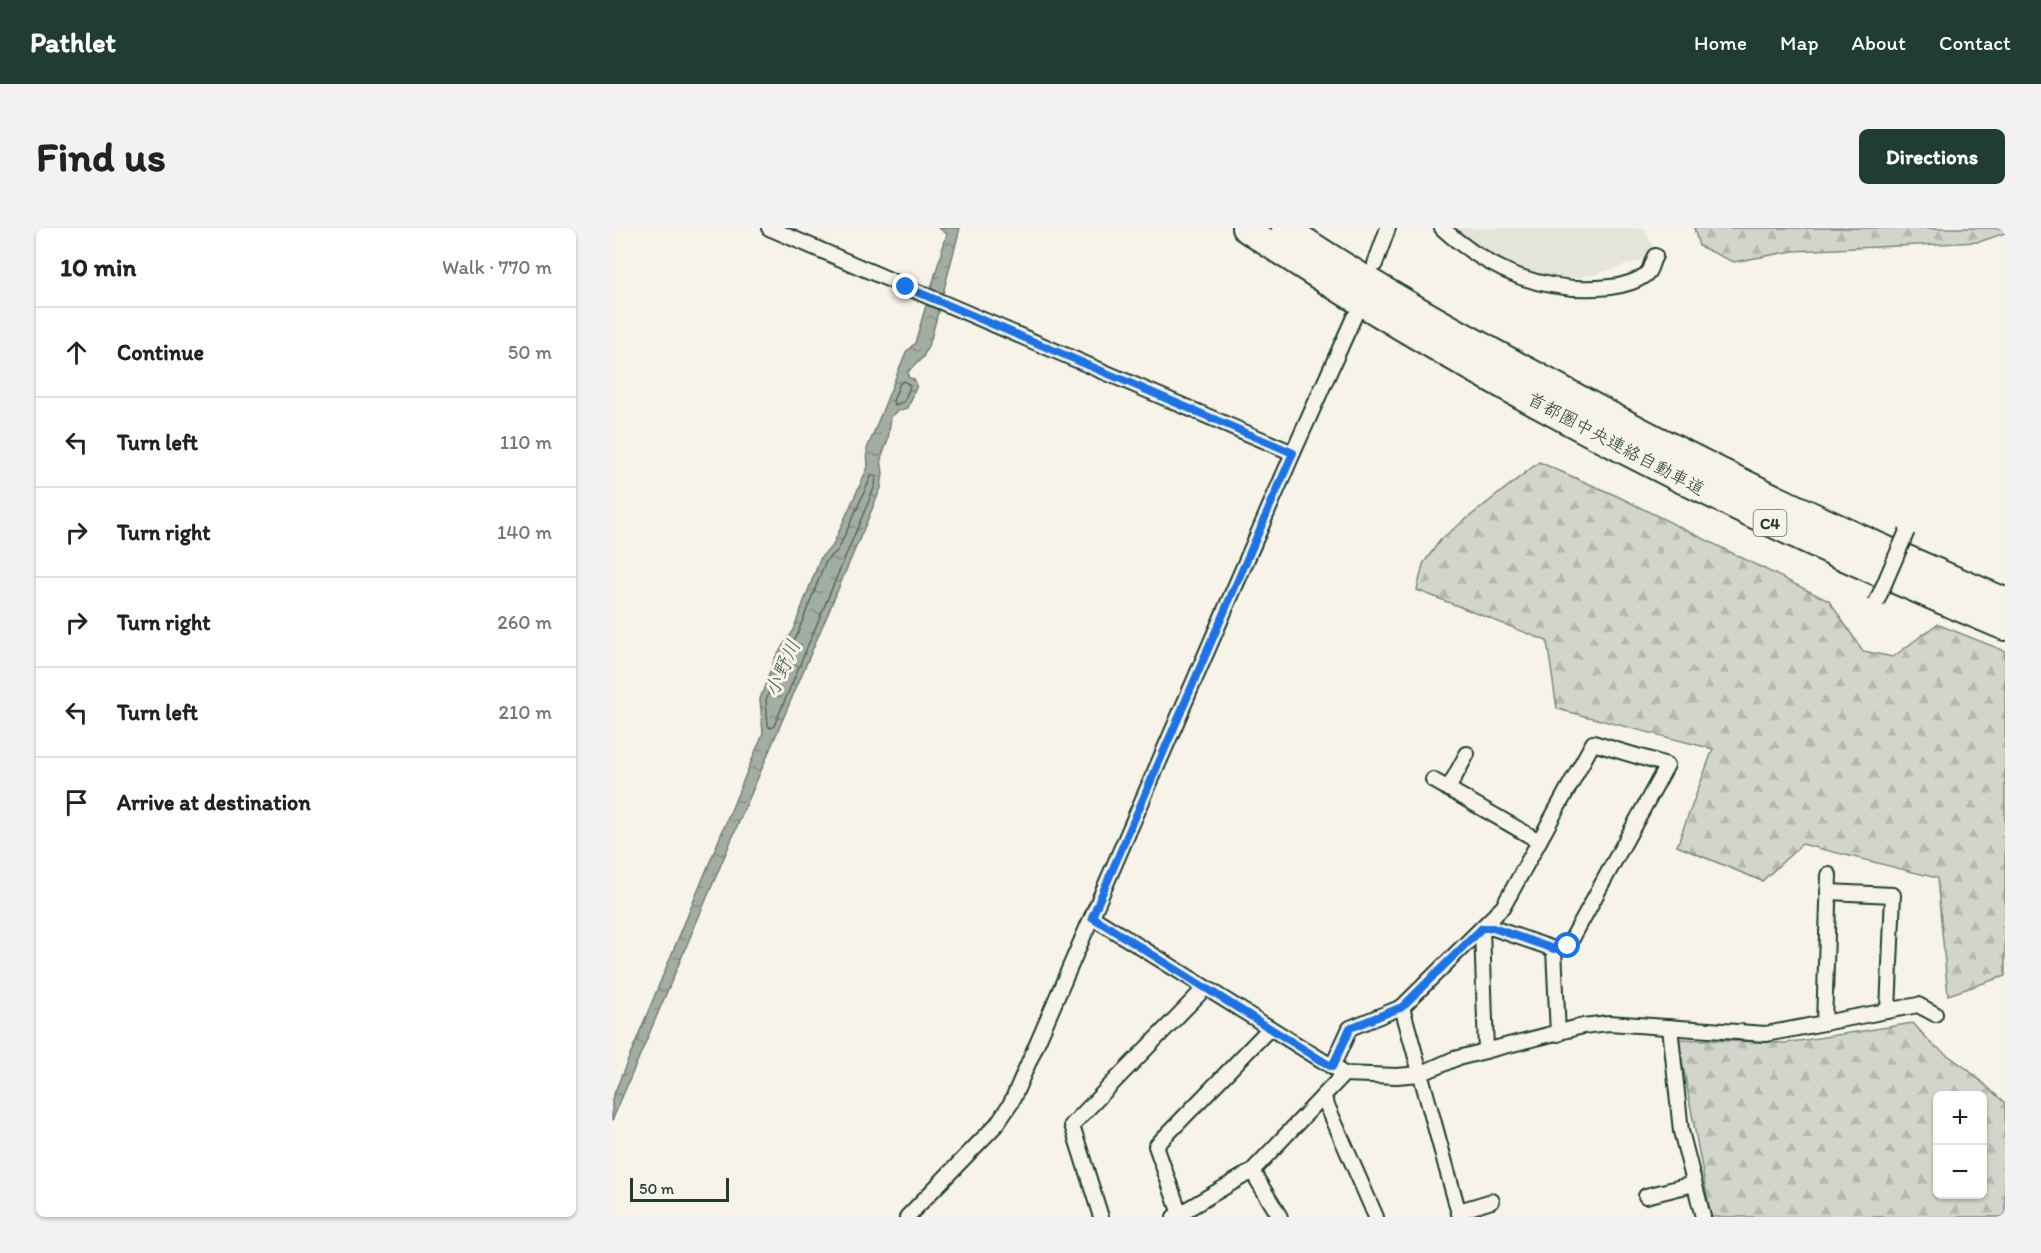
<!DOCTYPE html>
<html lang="en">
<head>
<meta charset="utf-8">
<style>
  :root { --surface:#fff; --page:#f2f2f2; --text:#222; --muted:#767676; --line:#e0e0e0; --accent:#1f3d34 }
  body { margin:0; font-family:Itim,"Klee One",sans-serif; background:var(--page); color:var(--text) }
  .controls { position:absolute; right:18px; bottom:18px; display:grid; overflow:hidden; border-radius:9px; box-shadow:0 2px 4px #0004 }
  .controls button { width:54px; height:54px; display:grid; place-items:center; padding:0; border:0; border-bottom:2px solid var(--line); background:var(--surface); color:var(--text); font:30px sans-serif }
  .scale { position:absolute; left:18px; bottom:15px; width:99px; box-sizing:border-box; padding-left:6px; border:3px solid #1f3d34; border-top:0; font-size:16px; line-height:21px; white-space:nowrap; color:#1f3d34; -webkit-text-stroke:4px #f7f3e8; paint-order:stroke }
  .stop { position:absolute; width:18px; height:18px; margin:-14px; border:4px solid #1a73e8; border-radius:50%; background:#fff }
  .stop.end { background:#1a73e8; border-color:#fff; box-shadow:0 2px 6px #0008 }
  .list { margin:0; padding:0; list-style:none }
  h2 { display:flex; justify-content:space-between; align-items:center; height:78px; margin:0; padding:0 24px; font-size:26px }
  h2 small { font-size:20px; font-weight:400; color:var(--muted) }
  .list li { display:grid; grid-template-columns:39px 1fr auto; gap:18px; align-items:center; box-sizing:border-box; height:90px; padding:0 24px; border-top:2px solid var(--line) }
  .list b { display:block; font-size:22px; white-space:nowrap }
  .list em { font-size:20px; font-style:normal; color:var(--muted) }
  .icon { flex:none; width:33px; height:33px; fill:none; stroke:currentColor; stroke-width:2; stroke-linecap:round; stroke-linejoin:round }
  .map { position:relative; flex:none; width:1393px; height:989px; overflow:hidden; border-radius:9px }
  header { display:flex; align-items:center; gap:36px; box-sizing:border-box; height:84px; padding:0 30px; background:var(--accent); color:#fff }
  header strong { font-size:28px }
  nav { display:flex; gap:33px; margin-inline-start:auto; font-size:21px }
  .intro { display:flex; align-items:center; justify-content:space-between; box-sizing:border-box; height:144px; padding:0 36px }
  h1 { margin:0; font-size:42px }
  .button { padding:15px 27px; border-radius:9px; background:var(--accent); color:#fff; font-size:21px; font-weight:700 }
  main { display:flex; gap:36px; padding:0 36px }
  aside { flex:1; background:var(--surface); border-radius:9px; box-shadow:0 2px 4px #0004 }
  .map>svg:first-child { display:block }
</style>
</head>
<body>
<header>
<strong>Pathlet</strong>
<nav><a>Home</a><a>Map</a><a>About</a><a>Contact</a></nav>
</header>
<div class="intro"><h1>Find us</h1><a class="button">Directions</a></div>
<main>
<aside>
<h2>10 min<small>Walk · 770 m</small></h2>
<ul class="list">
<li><svg class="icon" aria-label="ahead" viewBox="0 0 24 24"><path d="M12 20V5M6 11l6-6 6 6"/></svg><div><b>Continue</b></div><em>50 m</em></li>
<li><svg class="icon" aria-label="left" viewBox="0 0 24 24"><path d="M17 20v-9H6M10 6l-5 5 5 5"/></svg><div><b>Turn left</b></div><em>110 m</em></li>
<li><svg class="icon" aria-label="right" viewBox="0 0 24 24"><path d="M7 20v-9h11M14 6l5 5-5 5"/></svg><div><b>Turn right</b></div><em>140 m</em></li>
<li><svg class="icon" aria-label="right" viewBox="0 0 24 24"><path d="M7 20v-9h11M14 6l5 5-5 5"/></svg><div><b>Turn right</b></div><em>260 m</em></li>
<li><svg class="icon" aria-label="left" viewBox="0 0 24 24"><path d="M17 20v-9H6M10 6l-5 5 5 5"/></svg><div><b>Turn left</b></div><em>210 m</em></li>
<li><svg class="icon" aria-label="arrive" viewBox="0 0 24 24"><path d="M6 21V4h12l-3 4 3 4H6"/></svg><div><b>Arrive at destination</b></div></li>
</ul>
</aside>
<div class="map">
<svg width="1393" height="989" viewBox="0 0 1393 989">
  <defs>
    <pattern id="forest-firs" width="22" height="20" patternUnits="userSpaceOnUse" patternTransform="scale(1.5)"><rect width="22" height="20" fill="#d3d5ca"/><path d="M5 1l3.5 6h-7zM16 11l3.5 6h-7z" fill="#b5b8ae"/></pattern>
    <pattern id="water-ripples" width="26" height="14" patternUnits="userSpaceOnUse" patternTransform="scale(1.5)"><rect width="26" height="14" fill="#a4ada3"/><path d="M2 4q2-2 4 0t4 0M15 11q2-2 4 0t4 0" fill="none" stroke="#858e86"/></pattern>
  </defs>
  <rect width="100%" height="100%" fill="#f7f3e8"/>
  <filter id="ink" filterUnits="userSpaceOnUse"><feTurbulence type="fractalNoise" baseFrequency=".0167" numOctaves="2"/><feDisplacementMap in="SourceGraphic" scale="12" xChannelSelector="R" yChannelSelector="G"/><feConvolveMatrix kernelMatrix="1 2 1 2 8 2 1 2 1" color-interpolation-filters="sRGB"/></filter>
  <g filter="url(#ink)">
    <polygon fill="#e5e4d9" points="835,0 1033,0 1043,28 981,47 926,55"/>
    <g fill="url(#forest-firs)" stroke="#79897f" stroke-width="1.5" fill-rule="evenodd">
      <polygon points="1082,0 1393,0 1393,5 1367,14 1181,23 1122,34 1087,18"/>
      <polygon points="927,234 1005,268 1217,373 1251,423 1281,429 1325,396 1393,423 1393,748 1336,767 1325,650 1190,616 1150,653 1065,618 1101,521 945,481 935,413 805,362 811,336 829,311"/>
      <path d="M1301,795L1319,815L1355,841L1393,875V989H1099L1066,811L1174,815ZM1326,868H1370V966H1326Z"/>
    </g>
    <polygon fill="url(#water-ripples)" stroke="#6f8077" stroke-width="1.5" points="327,0 348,0 319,111 311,129 296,144 296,149 302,152 305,157 296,180 286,183 279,189 276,211 269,230 271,245 269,260 0,893 0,871 151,505 148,471 163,430 181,402 209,329 220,319 256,239 255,221 294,124 303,115 335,6"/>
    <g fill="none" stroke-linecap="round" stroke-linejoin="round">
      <g stroke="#546a60" stroke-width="1.5">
        <polygon points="292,153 298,158 292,174 283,177 281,173 288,155"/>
        <polygon points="260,247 264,249 263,258 162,498 158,500 156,497 154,472 169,433 186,404 214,333 226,322"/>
      </g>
      <g stroke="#1f3d34" stroke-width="18">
        <g id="street">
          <polyline points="157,0 681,225"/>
          <path d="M830,0C879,44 932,66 998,59C1009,58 1029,53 1036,44C1039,40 1040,32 1043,28"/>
          <polyline points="763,36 776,0"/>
          <polyline points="821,552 927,613"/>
          <polyline points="836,561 855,526"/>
          <polyline points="1216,664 1281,667 1276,783"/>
          <polyline points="480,689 732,846 785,848 808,846 842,831 971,798 997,795 1154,806 1306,777 1323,786"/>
          <polyline points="790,779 848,989"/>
          <polyline points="1212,795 1217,647"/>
          <polyline points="1058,799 1069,903 1091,989"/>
          <polyline points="874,823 870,700 881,700 942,721"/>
          <polyline points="720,839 738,800 790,779 891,679 981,515 1055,537 956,718 942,721 946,806"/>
          <polyline points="711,868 764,989"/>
          <polyline points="640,943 668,989"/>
          <polyline points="1034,968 1082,956"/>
          <polyline points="847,983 880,973"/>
          <polyline points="295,989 385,896 399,875 681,225 742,89"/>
          <polyline points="489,989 460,897 593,760"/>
          <polyline points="562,989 640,943 732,846"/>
          <polyline points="569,989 544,918 658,800"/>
        </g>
      </g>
      <g stroke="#1f3d34" stroke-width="30">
        <g id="highway">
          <path d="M633,0C871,159 1129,289 1393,399"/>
          <path d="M673,0C753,54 838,101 923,147C1076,231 1232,306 1393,373"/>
        </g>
      </g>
      <use href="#street" stroke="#f7f3e8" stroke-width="14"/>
      <use href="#highway" stroke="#f7f3e8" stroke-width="26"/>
      <g stroke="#1f3d34" stroke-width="18" stroke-linecap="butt">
        <polyline id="street-bridge" points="1264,375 1295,303"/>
      </g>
      <use href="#street-bridge" stroke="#f7f3e8" stroke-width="14"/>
    </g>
  </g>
  <g fill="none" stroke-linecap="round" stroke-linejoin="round" filter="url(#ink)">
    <polyline stroke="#1a73e8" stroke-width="8" points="294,59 681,225 480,689 720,839 738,800 790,779 870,700 881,700 942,721 956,718"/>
  </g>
  <g text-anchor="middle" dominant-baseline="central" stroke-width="6" stroke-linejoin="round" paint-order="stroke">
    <rect fill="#f7f3e8" stroke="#60746a" stroke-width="1.5" x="1141.5" y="282" width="33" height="26" rx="4.5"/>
    <g font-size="16" font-weight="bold" fill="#1f3d34">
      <text x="1158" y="295">C4</text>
    </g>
    <g font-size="18" fill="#1f3d34" stroke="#f7f3e8">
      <text transform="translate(1004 216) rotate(28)">首都圏中央連絡自動車道</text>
    </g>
    <g font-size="20" font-style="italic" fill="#405950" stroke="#f7f3e8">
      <text transform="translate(170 440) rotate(-66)">小野川</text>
    </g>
  </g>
</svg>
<div class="controls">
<button>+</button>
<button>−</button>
</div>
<div class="scale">50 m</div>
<div class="stop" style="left:956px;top:718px"></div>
<div class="stop end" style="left:294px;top:59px"></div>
</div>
</main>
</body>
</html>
